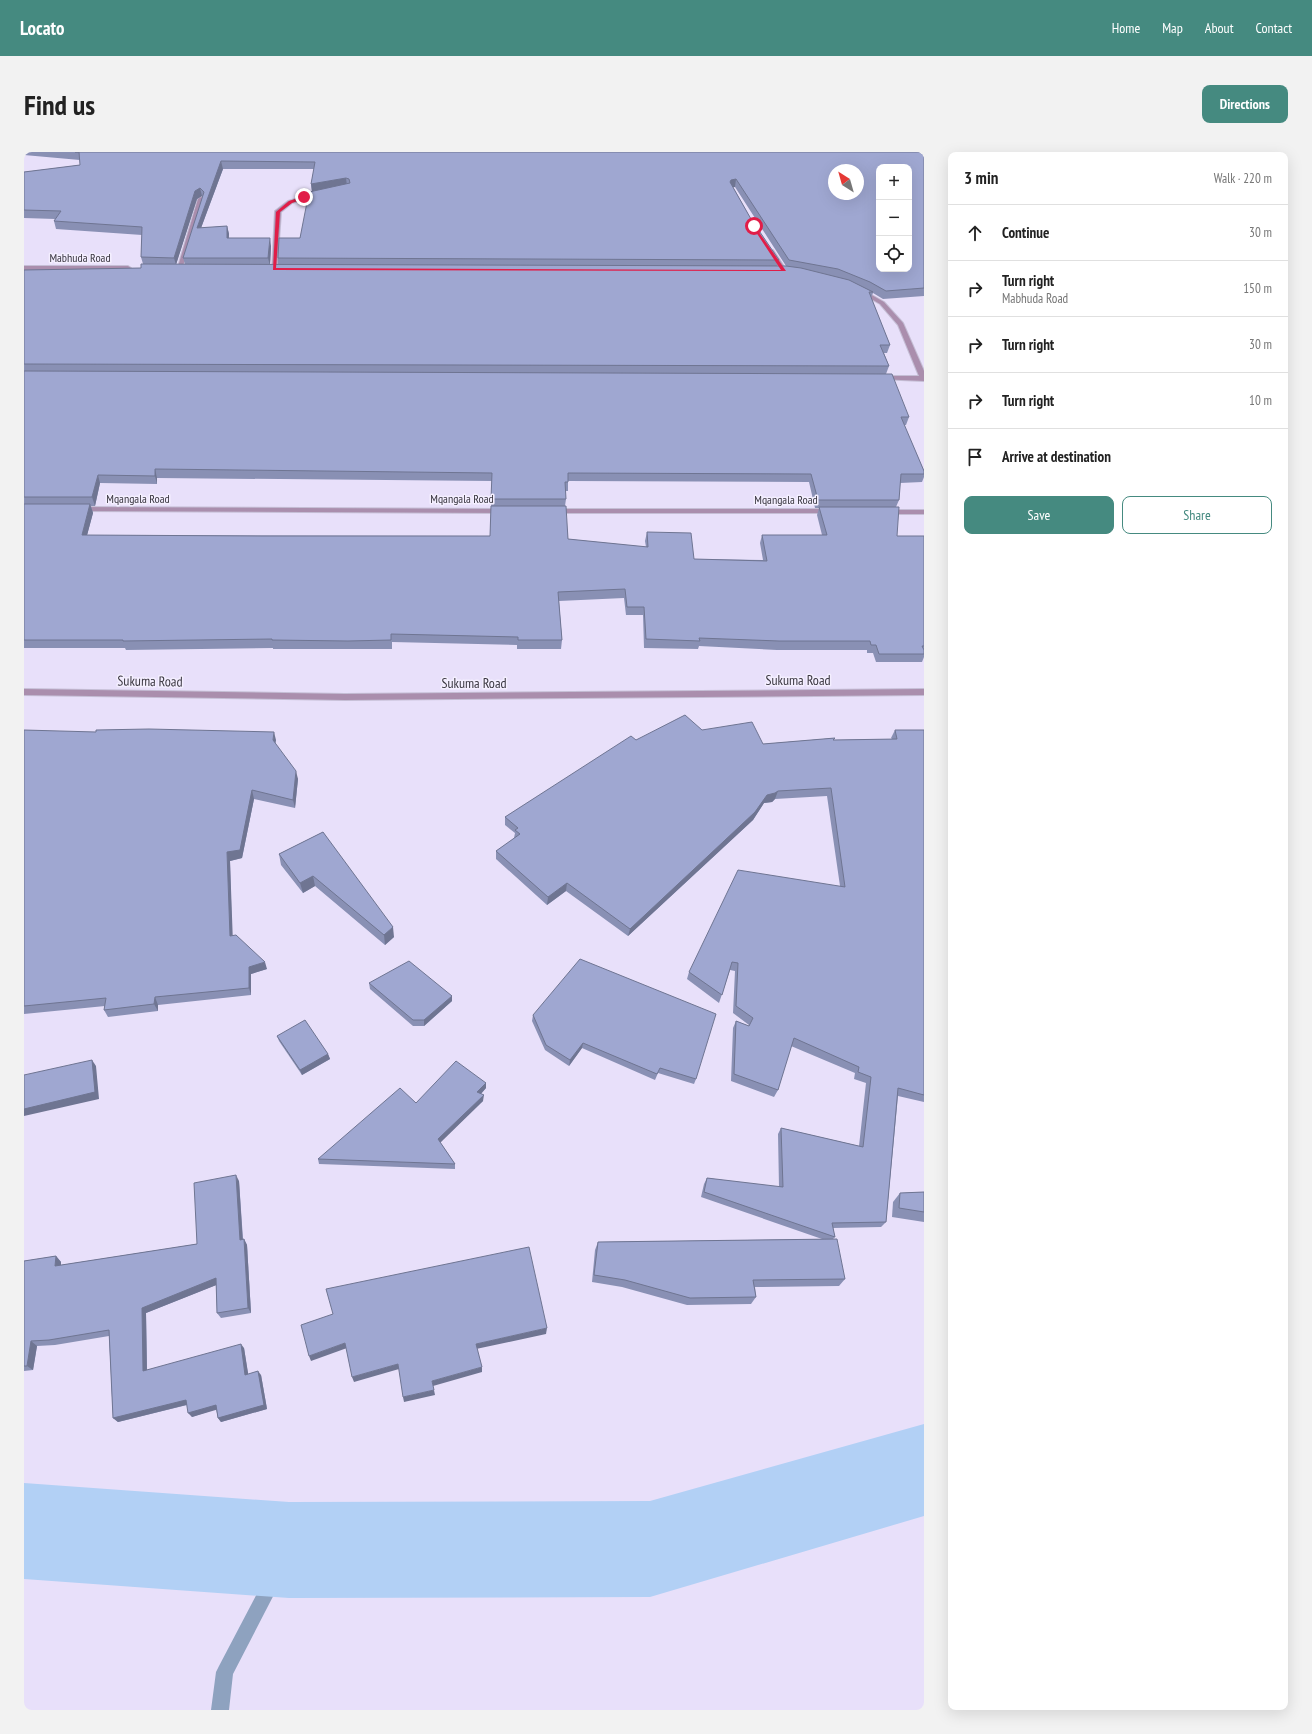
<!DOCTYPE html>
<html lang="en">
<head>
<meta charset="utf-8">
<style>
  :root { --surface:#fff; --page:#f2f2f2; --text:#222; --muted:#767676; --line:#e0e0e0; --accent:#458a80 }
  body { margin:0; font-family:"PT Sans Narrow",sans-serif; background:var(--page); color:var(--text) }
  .controls { position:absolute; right:12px; top:12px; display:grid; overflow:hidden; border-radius:8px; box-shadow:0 4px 16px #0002 }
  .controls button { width:36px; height:36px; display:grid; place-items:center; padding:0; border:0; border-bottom:1px solid var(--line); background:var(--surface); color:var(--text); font:20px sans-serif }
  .compass { position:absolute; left:804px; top:12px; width:36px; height:36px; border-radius:50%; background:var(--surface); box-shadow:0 4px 16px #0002; rotate:323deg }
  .stop { position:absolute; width:12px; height:12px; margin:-9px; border:3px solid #e11d48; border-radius:50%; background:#fff }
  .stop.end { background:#e11d48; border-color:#fff; box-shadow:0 1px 4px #0008 }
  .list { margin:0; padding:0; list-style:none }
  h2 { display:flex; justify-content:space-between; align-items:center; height:52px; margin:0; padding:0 16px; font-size:17px }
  h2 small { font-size:13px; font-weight:400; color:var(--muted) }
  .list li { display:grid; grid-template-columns:26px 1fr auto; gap:12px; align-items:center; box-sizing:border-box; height:56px; padding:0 16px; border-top:1px solid var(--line) }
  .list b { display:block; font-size:15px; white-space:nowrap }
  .list p { margin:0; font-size:13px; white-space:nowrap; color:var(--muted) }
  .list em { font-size:13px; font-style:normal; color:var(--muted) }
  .actions { display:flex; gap:8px; padding:12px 16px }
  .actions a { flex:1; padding:9px 0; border:1px solid var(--accent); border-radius:8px; text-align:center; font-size:14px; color:var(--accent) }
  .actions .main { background:var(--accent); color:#fff }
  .icon { flex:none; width:22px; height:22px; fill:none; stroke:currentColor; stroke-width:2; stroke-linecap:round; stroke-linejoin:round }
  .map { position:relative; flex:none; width:900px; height:1558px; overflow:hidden; border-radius:8px }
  header { display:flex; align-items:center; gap:24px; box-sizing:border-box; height:56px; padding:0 20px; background:var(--accent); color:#fff }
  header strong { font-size:19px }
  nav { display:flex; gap:22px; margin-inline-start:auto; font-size:14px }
  .intro { display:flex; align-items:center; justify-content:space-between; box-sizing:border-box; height:96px; padding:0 24px }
  h1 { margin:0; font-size:28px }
  .button { padding:10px 18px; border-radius:8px; background:var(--accent); color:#fff; font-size:14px; font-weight:700 }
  main { display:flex; gap:24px; padding:0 24px }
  aside { flex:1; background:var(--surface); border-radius:8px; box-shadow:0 4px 16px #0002 }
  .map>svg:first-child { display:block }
</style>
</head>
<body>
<header>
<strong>Locato</strong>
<nav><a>Home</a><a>Map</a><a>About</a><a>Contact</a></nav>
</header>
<div class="intro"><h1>Find us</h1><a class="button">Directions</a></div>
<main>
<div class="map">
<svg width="900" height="1558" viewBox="0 0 900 1558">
  <rect width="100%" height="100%" fill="#e8e0fa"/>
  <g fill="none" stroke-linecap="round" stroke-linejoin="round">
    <polygon fill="#8ea2bf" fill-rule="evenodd" points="265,1390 271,1392 273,1398 209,1522 205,1558 187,1558 192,1520 195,1514 259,1392"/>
    <polygon fill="#b2d0f5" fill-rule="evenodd" points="900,1272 900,1364 626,1445 265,1446 0,1427 0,1331 265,1350 626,1349"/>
    <g stroke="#c5bed5" stroke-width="2">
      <g id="minor">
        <polygon points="296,40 298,41 298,43 268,51 257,60 253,117 248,118 251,59 264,49"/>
        <polygon points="177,45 180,47 158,117 153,118 174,47"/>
        <polygon points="745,98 749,98 763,119 762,120 758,120 744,99"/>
        <polygon points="0,114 104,114 107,116 104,118 0,118"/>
        <polygon points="835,138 839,138 860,150 879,171 900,219 900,229 854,227 853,226 856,224 895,224 874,173 856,152 835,140"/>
        <polygon points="51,355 480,357 484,359 480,361 54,359 50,357"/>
        <polygon points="527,357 806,357 810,359 806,361 530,361 526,359"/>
        <rect x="859" y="358" width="41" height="4"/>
        <polygon points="0,537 321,542 900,537 900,543 321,548 0,543"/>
      </g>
    </g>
    <use href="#minor" fill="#aa8ead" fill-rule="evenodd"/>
  </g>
  <g fill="#8990b4" fill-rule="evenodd">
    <path d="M0,0H900V144L859,147L849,141L847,146L866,193L863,201H860L865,214L862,222L885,265L882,273H880L900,319V325L898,330L876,331L875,348L872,355L873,384H900V505L898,510H852L849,501H843V498H753L675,494L674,497L620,496L619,463H602L600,446L535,449L538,488L537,497H493V493L368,490V497H249V496L102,498L101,496H0V118L117,116L119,112L117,105L118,83L32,77L30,69L31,67L0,66V20L56,13V8L0,3ZM199,17H290L287,32L288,39L276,86L254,106V112H246L247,94L205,86V82L203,74L177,76ZM709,35H711L762,114H753L755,108L727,67ZM178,44H179L159,106L161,112H152L173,47ZM133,326L468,329L466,384L63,383L69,361L67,354H71L76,331L133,332ZM544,329L785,330L791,356H795L793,363L798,383H738L736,391L739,408L670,407L623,380L621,389L622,395L544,387L541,354L542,347L541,339H544Z"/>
    <polygon points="0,578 252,588 251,592 274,627 271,656 230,647 218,706 206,709 208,784 243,817 227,822 227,843 134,853 134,859 84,865 80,858 81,854 0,862"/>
    <polygon points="678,578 739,592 811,586 810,588 868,587 867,586 871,578 900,578 900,950 874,944 862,1070 857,1075 809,1076 811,1085 809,1087 821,1127 815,1134 731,1135 732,1145 727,1152 663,1153 598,1135 568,1130 571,1098 574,1090 798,1087 677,1045 680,1032 683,1026 755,1035 754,982 757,976 835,994 842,931 830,927 831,921 767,894 754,938 750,945 707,929 709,876 712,869 725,874 725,873 709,861 711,819 706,818 695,851 663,827 665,820 816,734 803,644 751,647 748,650 740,651 729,668 604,784 542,739 523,753 472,707 472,699 491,686 490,686 491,681 481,673 481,665 612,588"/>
    <polygon points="299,680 370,785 361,793 291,734 279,741 257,713 255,702"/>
    <polygon points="345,831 428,844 428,849 400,874 389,874 346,837"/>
    <polygon points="509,863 672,927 670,932 634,921 631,928 558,896 545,914 521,898 508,869"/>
    <polygon points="253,884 304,902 306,907 278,923 255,889"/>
    <polygon points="462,936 457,942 459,949 416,990 431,1012 431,1017 295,1012 294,1007 392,951"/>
    <polygon points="215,1029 219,1087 220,1087 223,1093 227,1161 197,1166 193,1161 192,1133 122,1161 123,1218 220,1196 224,1222 237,1223 243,1257 197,1270 194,1266 192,1257 168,1265 163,1253 94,1270 89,1266 85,1184 31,1193 13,1194 9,1218 0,1219 0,1109 32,1104 37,1110 37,1113 173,1092"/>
    <polygon points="900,1040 900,1070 868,1065 869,1050 876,1041"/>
  </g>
  <g fill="#6f7592">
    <polygon points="197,9 199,17 174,84 173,76"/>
    <polygon points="322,26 323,34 288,40 287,32"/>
    <polygon points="712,27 711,35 706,36 706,30 707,28"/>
    <polygon points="176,36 178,44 173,47 152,113 150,106 171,39"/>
    <polygon points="203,74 205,82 204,94 203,86"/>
    <polygon points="246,86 247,94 246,114 244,106"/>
    <polygon points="131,317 133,326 133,332 131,324"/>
    <polygon points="74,323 76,331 71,354 68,345"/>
    <polygon points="66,352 69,361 61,391 58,383"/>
    <polygon points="250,580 252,588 250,597 249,588"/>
    <polygon points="272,619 274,627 271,656 269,648"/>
    <polygon points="228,638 230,647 218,706 206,709 209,792 206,784 203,700"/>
    <polygon points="754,639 751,647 748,650 740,651 729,668 604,784 606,777 743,643"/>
    <polygon points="289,724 291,734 279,741 276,731"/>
    <polygon points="543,731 542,739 523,753 524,745"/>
    <polygon points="369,775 370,785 361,793 360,783"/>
    <polygon points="241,810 243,817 227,822 227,843 225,836 225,815"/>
    <polygon points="428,844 428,849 400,874 400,868"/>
    <polygon points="131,845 134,853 134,859 130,852"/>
    <polygon points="559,891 558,896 545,914 546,908"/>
    <polygon points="304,902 306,907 278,923 276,918"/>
    <polygon points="68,908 72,914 75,947 0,964 0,957"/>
    <polygon points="462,931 462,936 453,946 453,940"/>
    <polygon points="460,943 459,949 415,992 414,987"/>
    <polygon points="212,1023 215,1029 219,1093 216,1088"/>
    <polygon points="220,1087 223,1093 227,1161 224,1156"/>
    <polygon points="32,1104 37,1110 37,1120 31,1114"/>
    <polygon points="192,1126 195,1132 122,1161 123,1223 119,1219 118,1156"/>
    <polygon points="523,1176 522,1182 452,1197 452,1192"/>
    <polygon points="7,1189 13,1194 9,1218 3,1214"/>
    <polygon points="321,1191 323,1196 287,1209 285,1204"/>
    <polygon points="217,1192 220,1196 225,1227 221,1223"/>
    <polygon points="374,1212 375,1217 330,1230 328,1225"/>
    <polygon points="458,1215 458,1220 409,1234 408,1229"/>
    <polygon points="234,1219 237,1223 243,1257 197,1270 194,1266"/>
    <polygon points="410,1238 411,1243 380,1250 379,1245"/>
    <polygon points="162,1248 166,1252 94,1270 89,1266"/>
    <polygon points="192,1253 195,1257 168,1265 164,1261"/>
  </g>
  <g fill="#9fa7d1" stroke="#6f7592" fill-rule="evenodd">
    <path d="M51,0H900V136L862,139L846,130L814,117L765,108L712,27L707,28L706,30L727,67L755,108L254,106L255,86H276L285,40L326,31L325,27L322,26L287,32L291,10L197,9L173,76L203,74V86H246L244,106H159L180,40L176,36L171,39L150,106L117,105L118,75L30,69L37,59L0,58V20L56,13L55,0ZM855,15H885V117H855ZM810,18H834V42H810Z"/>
    <polygon points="117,112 762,114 777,116 825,128 849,140 845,140 866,193 856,193 865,214 0,212 0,118 117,116"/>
    <polygon points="0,219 868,222 885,265 877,265 900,319 900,322 877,322 875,348 794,348 787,322 544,321 544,330 541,330 542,347 467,347 468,321 131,317 131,324 74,323 68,345 0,345"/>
    <polygon points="0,352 66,352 58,383 237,384 466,384 467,354 542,354 544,387 624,395 623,380 667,381 670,407 743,409 738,383 803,383 795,355 875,355 873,384 900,384 900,494 898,494 900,498 900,502 855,502 852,493 847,493 846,489 755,489 675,486 676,489 622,487 620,455 603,455 601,437 534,440 538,488 494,488 494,485 367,482 367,488 324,489 248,488 248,487 99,489 99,488 0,488"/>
    <polygon points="661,563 678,578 728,570 739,592 811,586 809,588 873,587 871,578 900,578 900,943 874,936 862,1070 808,1071 811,1085 680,1040 683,1026 759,1035 757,976 839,995 847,925 834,920 835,915 770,886 754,938 710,922 712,869 725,874 729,866 712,854 714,811 708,810 698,843 665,820 714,718 821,735 807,636 754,639 751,641 743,643 731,660 606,777 543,731 524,745 472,699 496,682 491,678 494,676 481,665 607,584 612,588"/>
    <polygon points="125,577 250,580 249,588 272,619 269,648 228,638 216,698 203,700 206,784 212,783 241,810 225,815 225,836 131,845 130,852 80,858 82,846 0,854 0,578 72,580 72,578"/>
    <polygon points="299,680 369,775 360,783 289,724 276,731 255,702"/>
    <polygon points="556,807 692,862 672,927 636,916 633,922 559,891 546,908 522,893 509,863"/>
    <polygon points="385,809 428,844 400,868 389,868 345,831"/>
    <polygon points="281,868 304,902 276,918 253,884"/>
    <polygon points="68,908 71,940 0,957 0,923"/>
    <polygon points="432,909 462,931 453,940 460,943 414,987 431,1012 294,1007 376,936 392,951"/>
    <polygon points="212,1023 216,1088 220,1087 224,1156 193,1161 192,1126 118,1156 119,1219 217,1192 221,1223 234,1219 240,1253 194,1266 192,1253 164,1261 162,1248 89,1266 85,1178 25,1188 7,1189 3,1214 0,1214 0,1109 32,1104 31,1114 173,1092 170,1031"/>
    <polygon points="900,1040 900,1060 875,1056 876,1041"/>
    <polygon points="813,1087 821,1127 729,1128 732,1145 666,1146 601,1128 570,1123 574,1090"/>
    <polygon points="505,1095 523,1176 452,1192 458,1215 408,1229 410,1238 379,1245 374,1212 328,1225 321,1191 285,1204 277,1173 309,1162 302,1137"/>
  </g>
  <polygon fill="#e11d48" points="280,44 282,46 268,51 256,60 252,116 757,118 728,74 730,73 762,119 249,118 252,60 265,49"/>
  <g text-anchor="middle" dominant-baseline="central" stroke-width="3" stroke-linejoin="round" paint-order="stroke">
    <g font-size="12" fill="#3a3741" stroke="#f4efff">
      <text x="56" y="105">Mabhuda Road</text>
      <text x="114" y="346">Mqangala Road</text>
      <text x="438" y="346">Mqangala Road</text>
      <text x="762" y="347">Mqangala Road</text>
    </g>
    <g font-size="14" fill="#3a3741" stroke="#f4efff">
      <text x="774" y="528">Sukuma Road</text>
      <text transform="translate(126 529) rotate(1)">Sukuma Road</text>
      <text x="450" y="531">Sukuma Road</text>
    </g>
  </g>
</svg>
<div class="controls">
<button>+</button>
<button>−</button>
<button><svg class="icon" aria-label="locate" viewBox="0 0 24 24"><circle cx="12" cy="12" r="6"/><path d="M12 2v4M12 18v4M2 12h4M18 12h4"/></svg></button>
</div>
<svg class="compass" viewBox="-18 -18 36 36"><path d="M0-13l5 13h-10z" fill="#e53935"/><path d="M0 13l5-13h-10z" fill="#767676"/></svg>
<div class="stop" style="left:730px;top:74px"></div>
<div class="stop end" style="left:280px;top:45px"></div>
</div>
<aside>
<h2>3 min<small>Walk · 220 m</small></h2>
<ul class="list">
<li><svg class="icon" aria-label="ahead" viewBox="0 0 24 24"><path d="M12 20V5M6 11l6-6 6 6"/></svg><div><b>Continue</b></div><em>30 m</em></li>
<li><svg class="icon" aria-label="right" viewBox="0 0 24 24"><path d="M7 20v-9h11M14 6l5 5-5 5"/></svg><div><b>Turn right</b><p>Mabhuda Road</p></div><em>150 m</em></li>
<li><svg class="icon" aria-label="right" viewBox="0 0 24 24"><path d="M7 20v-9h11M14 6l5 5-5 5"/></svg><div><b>Turn right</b></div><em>30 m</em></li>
<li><svg class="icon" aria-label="right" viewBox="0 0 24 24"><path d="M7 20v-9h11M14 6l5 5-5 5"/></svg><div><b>Turn right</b></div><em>10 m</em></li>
<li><svg class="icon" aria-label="arrive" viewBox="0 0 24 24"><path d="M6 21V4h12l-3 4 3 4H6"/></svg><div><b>Arrive at destination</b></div></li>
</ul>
<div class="actions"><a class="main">Save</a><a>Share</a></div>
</aside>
</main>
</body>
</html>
